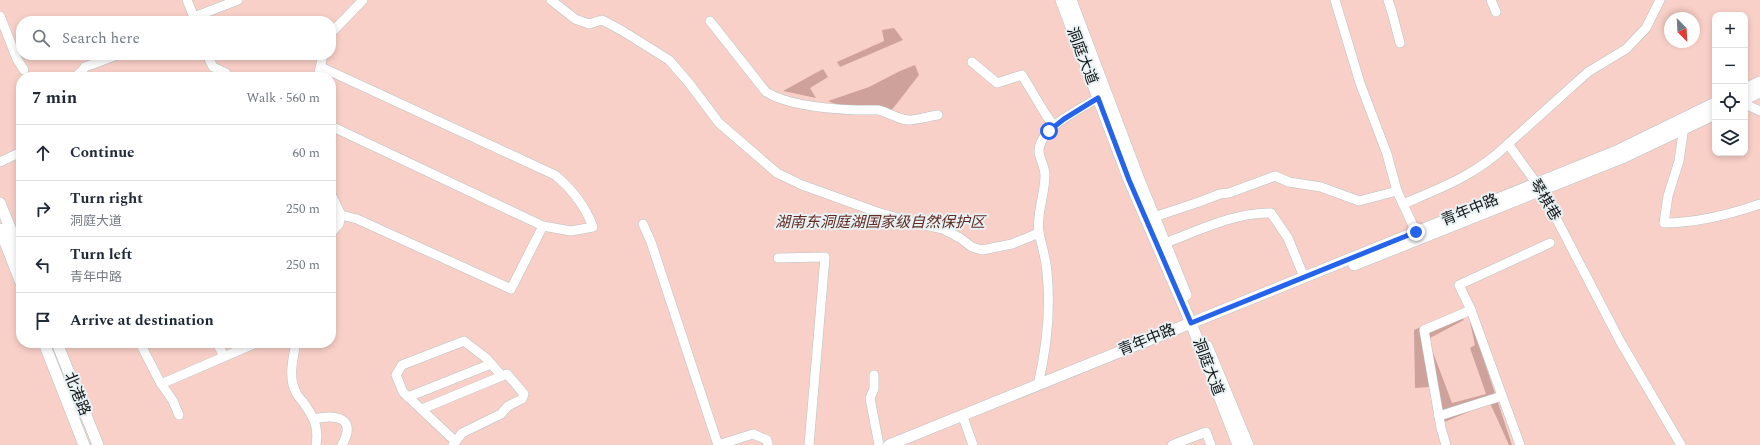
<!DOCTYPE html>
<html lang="en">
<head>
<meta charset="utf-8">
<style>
  :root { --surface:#fff; --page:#f6f6f7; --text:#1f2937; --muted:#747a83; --line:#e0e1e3 }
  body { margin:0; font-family:Spectral,"Noto Sans SC",serif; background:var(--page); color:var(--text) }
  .controls { position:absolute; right:12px; top:12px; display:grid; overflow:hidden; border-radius:8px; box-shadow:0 2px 6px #0003 }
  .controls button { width:36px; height:36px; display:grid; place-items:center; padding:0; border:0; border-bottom:1px solid var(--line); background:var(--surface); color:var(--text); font:20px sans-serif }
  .compass { position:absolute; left:1664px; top:12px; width:36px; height:36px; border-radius:50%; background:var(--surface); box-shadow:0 2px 6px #0003; rotate:156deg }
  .stop { position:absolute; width:12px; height:12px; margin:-9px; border:3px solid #2563eb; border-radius:50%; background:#fff }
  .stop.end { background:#2563eb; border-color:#fff; box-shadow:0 1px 4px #0008 }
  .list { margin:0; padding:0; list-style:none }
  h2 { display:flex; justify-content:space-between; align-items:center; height:52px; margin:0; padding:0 16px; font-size:17px }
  h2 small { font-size:13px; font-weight:400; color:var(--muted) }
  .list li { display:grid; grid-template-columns:26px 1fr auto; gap:12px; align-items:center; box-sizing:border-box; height:56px; padding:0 16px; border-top:1px solid var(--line) }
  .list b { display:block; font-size:15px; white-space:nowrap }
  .list p { margin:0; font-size:13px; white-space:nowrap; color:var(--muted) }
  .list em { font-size:13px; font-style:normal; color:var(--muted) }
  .icon { flex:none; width:22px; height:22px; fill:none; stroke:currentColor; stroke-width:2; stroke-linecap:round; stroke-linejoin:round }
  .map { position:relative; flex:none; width:1760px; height:445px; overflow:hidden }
  .search { position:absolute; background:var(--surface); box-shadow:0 2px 6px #0003; left:16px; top:16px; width:320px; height:44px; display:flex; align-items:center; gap:10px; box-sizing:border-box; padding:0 14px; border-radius:16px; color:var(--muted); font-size:15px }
  .panel { position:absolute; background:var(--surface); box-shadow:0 2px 6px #0003; left:16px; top:72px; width:320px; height:276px; border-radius:16px }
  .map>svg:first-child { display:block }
</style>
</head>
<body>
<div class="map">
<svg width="1760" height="445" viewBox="0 0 1760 445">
  <rect width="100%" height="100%" fill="#e8f1f3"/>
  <path fill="#f9d0c8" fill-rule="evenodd" d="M0,0H1760V445H0ZM1715,15H1745V153H1715ZM1670,18H1694V42H1670ZM21,21H331V55H21ZM21,77H331V343H21Z"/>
  <g fill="#cea29a">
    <polygon points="894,28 903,40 840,67 837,62 884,41 882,30"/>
    <polygon points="915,65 919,75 891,111 868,105 839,105 828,101 869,87 900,71"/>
    <polygon points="823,69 828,77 810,88 816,98 783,91"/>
    <polygon points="1458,311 1464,320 1428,339 1452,403 1486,394 1470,348 1475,345 1470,322 1473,327 1512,445 1509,445 1490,403 1442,423 1429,387 1415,388 1414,330"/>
  </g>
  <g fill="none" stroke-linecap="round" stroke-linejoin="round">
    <g stroke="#b8c1c2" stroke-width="10">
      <g id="minor">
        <polyline points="187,0 194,17 238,0"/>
        <path d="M551,0L575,19L589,24L602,20L621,30L669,60L689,83L719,123L777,173L802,185L877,212L912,222L943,229L960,238L972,247L982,250L1012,244L1039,233C1042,246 1046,259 1047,272C1051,311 1047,347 1038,385"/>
        <polyline points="1335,0 1360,83 1387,154 1397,191 1416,232"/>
        <polyline points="1388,0 1392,12 1400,43"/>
        <polyline points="1491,0 1496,12"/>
        <polyline points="1660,0 1646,28 1626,49 1588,72 1508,144 1542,191 1620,341 1681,445"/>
        <polyline points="0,16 17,59 24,70"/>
        <path d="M710,21L766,92C789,106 830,109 856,110C864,110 871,110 878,110C888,112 897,119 908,120C917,120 929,116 938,115"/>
        <polyline points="331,33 363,0"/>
        <polyline points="207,55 213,67 226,73 224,77"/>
        <polyline points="972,62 997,83 1022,75 1046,115 1054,126"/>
        <path d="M321,67L555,175C572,189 585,206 593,227L571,231L543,226"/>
        <polyline points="75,77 82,71 85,67 117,55"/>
        <polyline points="318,77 323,55"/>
        <polyline points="1745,104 1760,111"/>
        <polyline points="331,126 543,226 511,289 357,219 341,215"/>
        <path d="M1683,133L1679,161L1668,196L1664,223C1694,223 1731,214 1760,204"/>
        <polyline points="0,162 21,152"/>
        <polyline points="331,194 341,215 339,224 331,233"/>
        <path d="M1403,204C1443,187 1476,175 1508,144"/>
        <polyline points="1154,217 1199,202 1220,194 1229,193 1275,176 1289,182 1321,187 1359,201 1397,191"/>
        <polyline points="643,224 651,242 718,445"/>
        <path d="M1039,233C1036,213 1045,195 1045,175C1045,167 1040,160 1039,152C1038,128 1081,109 1098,98"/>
        <path d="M1165,243C1198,231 1235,212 1271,213L1288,238L1304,277"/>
        <polyline points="778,258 825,257 809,445"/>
        <polyline points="1471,310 1520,445"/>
        <polyline points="140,343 160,382 173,401 179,415"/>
        <polyline points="217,343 224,356"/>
        <path d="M296,343C293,358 288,378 296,392C297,396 301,399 303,402C314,417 319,427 316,445"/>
        <polyline points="874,375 874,389 870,398 879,445"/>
        <polyline points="161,384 256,343"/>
        <polyline points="408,397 491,364"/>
        <polyline points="422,409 502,376"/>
        <polyline points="1439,416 1502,396"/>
        <path d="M314,419C337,414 357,418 342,445"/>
        <polyline points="964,420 973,445"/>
        <polyline points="453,445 462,433 501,414 508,406 522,399 524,394 507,374 502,376 486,358 464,341 402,365 396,375 403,392 455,441"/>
        <polyline points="718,445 753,434 767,440 768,445"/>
        <polyline points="1172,445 1206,432 1211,445"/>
        <polyline points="1446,445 1441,428 1424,330 1471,310 1459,285 1550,243"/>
      </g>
    </g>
    <g stroke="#b8c1c2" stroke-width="12">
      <g id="major">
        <polyline points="1061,0 1129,180 1191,323 1238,445"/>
        <polyline points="1071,0 1138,177 1186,295"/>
        <polyline points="1745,89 1760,82"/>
        <polyline points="1745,99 1760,92"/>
        <polyline points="0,203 21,255"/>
        <polyline points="0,229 21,283"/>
        <polyline points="1354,265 1622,158 1715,114"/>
        <polyline points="44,343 84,445"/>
        <polyline points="57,343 98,445"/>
        <polyline points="1207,346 1248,445"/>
        <polyline points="889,445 1619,150 1715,103"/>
      </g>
    </g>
    <use href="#minor" stroke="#fff" stroke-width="9"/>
    <use href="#major" stroke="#fff" stroke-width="11"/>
  </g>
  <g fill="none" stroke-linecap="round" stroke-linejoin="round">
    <polyline stroke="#2563eb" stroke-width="5" points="1049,131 1064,119 1098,98 1129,180 1191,323 1416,232"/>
  </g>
  <g text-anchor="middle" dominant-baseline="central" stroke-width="4" stroke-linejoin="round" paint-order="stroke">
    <g font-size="15" fill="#111414" stroke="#e8f1f3">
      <text transform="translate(1082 56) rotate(69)">洞庭大道</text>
      <text transform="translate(1545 200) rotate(59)">琴棋巷</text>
      <text transform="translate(1470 210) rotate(-22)">青年中路</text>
      <text transform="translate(1147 340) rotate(-22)">青年中路</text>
      <text transform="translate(1208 367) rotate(69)">洞庭大道</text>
      <text transform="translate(77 394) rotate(68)">北港路</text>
    </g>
    <g font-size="15" font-style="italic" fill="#612920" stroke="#e8f1f3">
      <text x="880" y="222">湖南东洞庭湖国家级自然保护区</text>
    </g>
  </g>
</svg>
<div class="controls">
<button>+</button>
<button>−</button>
<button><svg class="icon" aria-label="locate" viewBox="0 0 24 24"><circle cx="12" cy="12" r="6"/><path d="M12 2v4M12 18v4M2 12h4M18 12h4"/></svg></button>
<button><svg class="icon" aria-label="layers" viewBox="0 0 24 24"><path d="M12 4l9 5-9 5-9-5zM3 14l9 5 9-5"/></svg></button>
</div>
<svg class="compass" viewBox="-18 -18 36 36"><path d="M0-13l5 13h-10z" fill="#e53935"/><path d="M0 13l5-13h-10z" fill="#747a83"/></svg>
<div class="stop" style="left:1049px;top:131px"></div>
<div class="stop end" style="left:1416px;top:232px"></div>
<div class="search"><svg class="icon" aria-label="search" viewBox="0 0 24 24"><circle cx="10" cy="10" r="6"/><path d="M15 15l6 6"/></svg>Search here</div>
<section class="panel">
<h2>7 min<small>Walk · 560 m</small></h2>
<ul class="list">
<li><svg class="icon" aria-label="ahead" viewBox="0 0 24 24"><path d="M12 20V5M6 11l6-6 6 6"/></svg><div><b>Continue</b></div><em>60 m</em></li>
<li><svg class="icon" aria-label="right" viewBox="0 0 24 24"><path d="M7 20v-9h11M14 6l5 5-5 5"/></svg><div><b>Turn right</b><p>洞庭大道</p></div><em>250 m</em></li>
<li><svg class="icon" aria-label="left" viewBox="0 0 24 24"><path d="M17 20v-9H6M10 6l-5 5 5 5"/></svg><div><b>Turn left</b><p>青年中路</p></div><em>250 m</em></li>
<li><svg class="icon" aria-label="arrive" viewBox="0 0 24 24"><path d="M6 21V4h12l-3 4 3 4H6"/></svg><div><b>Arrive at destination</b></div></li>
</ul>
</section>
</div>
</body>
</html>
